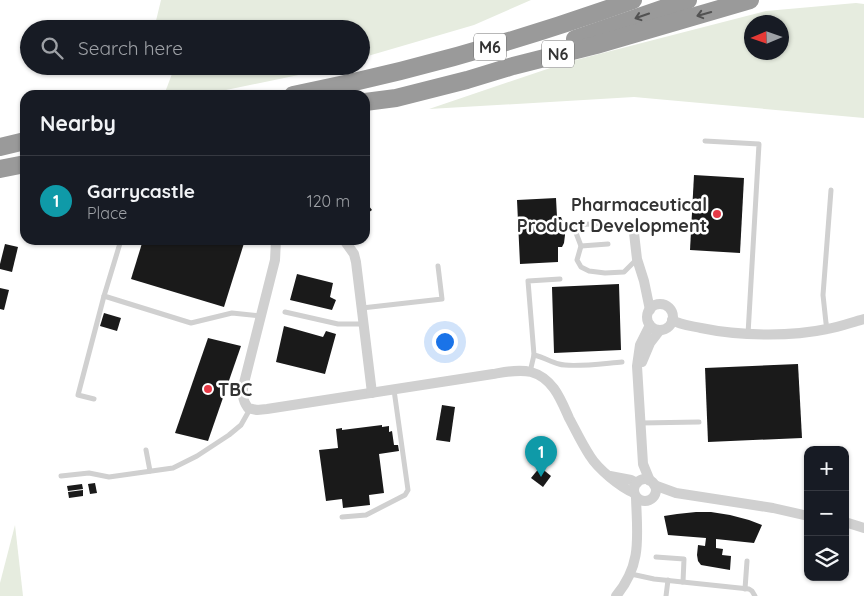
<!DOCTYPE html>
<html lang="en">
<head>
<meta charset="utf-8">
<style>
  :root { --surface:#171b24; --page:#20242c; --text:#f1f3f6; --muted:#9ea1a6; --line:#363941; --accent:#e63946 }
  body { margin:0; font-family:Quicksand,sans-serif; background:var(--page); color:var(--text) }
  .controls { position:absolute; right:15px; bottom:15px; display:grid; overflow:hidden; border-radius:10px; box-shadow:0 1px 4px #0004 }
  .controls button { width:45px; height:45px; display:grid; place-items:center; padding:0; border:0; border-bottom:1px solid var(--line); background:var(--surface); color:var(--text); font:25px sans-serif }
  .compass { position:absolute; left:744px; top:15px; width:45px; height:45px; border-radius:50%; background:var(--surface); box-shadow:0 1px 4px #0004; rotate:268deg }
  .you { position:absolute; left:444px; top:341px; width:18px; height:18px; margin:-12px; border:4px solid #fff; border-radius:50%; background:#1a73e8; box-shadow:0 0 0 8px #1a73e833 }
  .badge { display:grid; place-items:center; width:32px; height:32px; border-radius:50%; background:var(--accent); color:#fff; font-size:16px; font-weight:700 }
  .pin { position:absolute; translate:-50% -41px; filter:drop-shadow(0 1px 2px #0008) }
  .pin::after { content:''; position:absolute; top:26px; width:18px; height:15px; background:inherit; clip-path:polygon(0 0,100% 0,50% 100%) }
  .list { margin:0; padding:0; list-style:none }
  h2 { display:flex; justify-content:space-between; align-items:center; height:65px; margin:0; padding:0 20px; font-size:21px }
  h2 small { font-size:16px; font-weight:400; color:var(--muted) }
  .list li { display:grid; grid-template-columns:32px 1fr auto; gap:15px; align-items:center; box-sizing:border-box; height:90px; padding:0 20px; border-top:1px solid var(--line) }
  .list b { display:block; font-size:19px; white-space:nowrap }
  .list p { margin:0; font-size:16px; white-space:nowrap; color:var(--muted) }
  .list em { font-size:16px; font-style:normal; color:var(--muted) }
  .icon { flex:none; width:28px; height:28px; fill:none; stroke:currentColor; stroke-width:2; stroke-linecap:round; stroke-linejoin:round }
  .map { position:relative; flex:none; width:864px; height:596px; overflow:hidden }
  .search { position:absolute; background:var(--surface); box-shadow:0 1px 4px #0004; left:20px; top:20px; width:350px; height:55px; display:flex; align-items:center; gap:12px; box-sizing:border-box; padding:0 18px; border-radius:28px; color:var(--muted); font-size:19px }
  .panel { position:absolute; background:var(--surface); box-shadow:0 1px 4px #0004; left:20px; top:90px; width:350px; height:155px; border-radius:15px }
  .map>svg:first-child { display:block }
</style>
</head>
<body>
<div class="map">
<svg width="864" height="596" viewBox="0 0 864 596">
  <rect width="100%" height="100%" fill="#fff"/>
  <g fill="#e6ecdf" fill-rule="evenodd">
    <polygon points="161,0 531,0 474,25 361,58 361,29 154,29"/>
    <path d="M856,3L864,4V118L634,97L429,109L568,62L766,11ZM752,22H782V52H752Z"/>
    <polygon points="175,66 335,66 318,71 202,95 164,95"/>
    <polygon points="15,525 23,596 0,596 0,583"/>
  </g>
  <g fill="#1a1a1a">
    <polygon points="694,175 744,178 740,253 690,250"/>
    <polygon points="556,198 557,217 561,217 564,225 565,235 564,243 562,247 558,247 558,262 520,264 517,200"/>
    <polygon points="365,201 372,210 365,215"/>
    <polygon points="143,240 245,240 224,307 131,279"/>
    <polygon points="5,244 18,247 12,272 0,269 0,264"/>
    <polygon points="297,274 333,283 330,297 336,300 332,310 290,300"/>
    <polygon points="619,284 621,350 554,353 552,287"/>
    <polygon points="0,288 9,290 4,310 0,309"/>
    <polygon points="104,313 121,318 117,331 100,326"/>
    <polygon points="284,326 323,337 326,331 336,334 325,374 276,362"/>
    <polygon points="208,338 241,346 208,441 175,433"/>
    <polygon points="798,364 802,438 708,442 705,368"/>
    <polygon points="442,405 455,407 450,442 436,440"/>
    <polygon points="382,425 382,427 389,426 389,432 392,431 394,445 398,445 399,451 379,454 384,493 369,495 370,505 343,508 342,499 326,501 319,450 338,448 336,429 342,428 342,430"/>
    <polygon points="540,467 551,476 543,487 531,478"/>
    <polygon points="95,483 97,493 90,494 88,484"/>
    <polygon points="82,484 83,489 68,491 67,486"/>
    <polygon points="83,490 83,496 69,498 68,492"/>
    <polygon points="696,512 711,512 730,515 749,520 762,525 754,543 716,539 716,548 723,549 722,555 731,556 730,570 701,565 698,561 697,555 698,545 705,546 706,538 668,535 664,516 677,514"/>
  </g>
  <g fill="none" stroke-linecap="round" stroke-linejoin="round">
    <g stroke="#d0d0d0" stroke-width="5">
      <polyline points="705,141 759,144 748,334"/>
      <polyline points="609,223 573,225 581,246 577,260 581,267 589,271 605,273 624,272 637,259"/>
      <polyline points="121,240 104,296 191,323 232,313 261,316"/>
      <polyline points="581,246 608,244"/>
      <polyline points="362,308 442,299 438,266"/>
      <polyline points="285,312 338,324 364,324"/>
      <polyline points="827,329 826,323 823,295 831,190"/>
      <path d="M534,355C544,357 550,362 559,364C572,368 607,363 622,362"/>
      <polyline points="530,372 534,355 528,281 560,279"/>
      <polyline points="94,399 78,395 104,296"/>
      <polyline points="641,423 699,422"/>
      <polyline points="146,450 150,471"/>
      <polyline points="61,476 89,473 109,477 173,468 197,456 229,435 241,425 250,409"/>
      <polyline points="342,517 366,515 405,495 408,490 394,390"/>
      <polyline points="656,557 684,559 683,582"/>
      <polyline points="631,574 654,579 749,589 752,591 755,596"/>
      <polyline points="745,589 747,561"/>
      <polyline points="666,596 668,580"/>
    </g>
    <g stroke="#d0d0d0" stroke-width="10">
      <polyline points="634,233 637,259 644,281 650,310"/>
      <path d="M276,240L275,260L244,383C242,393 242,400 248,408L257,410L267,409L493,374C505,372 519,369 531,372C553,378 561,400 569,418C576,431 582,444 590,456C598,469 620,487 634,493"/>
      <polyline points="344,240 354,254 356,262 372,393"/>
      <circle cx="660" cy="317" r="13"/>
      <path d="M672,320C680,325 692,326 701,328C739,336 790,337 827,329C840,327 852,322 864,319"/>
      <polyline points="642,362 650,343 660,330"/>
      <polyline points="610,476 631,480 637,483"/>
      <circle cx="645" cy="490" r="11"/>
      <polyline points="650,481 643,464 637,366 640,345 650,325"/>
      <polyline points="654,485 676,493 773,508 808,516"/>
      <polyline points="845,522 864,528"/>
      <path d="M616,596C643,564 637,535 636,497"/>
    </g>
    <g stroke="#9a9a9a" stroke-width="18">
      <polyline points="575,39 688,0"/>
      <path d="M293,95C409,72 522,40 633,0"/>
      <polyline points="365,102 396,98 467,80 513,66 596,45 750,0"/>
      <polyline points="0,147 25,141"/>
      <polyline points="0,169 25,164"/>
    </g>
  </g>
  <defs><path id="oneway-shaft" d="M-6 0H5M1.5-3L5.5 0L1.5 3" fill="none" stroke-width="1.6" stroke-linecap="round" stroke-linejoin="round" transform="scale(1.25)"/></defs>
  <g stroke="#525252">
    <use href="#oneway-shaft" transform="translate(704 14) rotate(164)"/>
    <use href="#oneway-shaft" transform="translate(642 16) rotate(161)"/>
  </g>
  <g fill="#e63946" stroke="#fff" stroke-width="2">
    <circle cx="717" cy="214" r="5"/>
    <circle cx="208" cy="389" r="5"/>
  </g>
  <g text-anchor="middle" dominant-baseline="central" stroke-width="5" stroke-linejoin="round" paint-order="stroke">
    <g fill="#fff" stroke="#707070" stroke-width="1">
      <rect x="474" y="33.5" width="32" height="27" rx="4"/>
      <rect x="542" y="40.5" width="32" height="27" rx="4"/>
    </g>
    <g font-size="16" font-weight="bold" fill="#333">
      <text x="490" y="47">M6</text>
      <text x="558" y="54">N6</text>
    </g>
    <g font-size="18" font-weight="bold" fill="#333" stroke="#fff" text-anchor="end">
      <text x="707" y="204">Pharmaceutical<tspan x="707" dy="21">Product Development</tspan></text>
      <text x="218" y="389" text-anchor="start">TBC</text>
    </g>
  </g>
</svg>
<div class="controls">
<button>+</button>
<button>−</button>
<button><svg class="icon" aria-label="layers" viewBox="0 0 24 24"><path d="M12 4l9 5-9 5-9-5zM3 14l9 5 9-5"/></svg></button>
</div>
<svg class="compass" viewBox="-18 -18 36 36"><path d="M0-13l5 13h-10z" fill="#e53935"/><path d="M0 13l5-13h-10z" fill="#9ea1a6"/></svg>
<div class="you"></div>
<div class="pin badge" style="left:541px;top:477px;background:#0f9aa8">1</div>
<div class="search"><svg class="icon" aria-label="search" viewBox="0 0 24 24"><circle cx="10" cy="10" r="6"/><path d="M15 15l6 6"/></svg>Search here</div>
<section class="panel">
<h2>Nearby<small></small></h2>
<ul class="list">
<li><span class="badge" style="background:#0f9aa8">1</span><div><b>Garrycastle</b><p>Place</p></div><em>120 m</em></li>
</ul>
</section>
</div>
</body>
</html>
